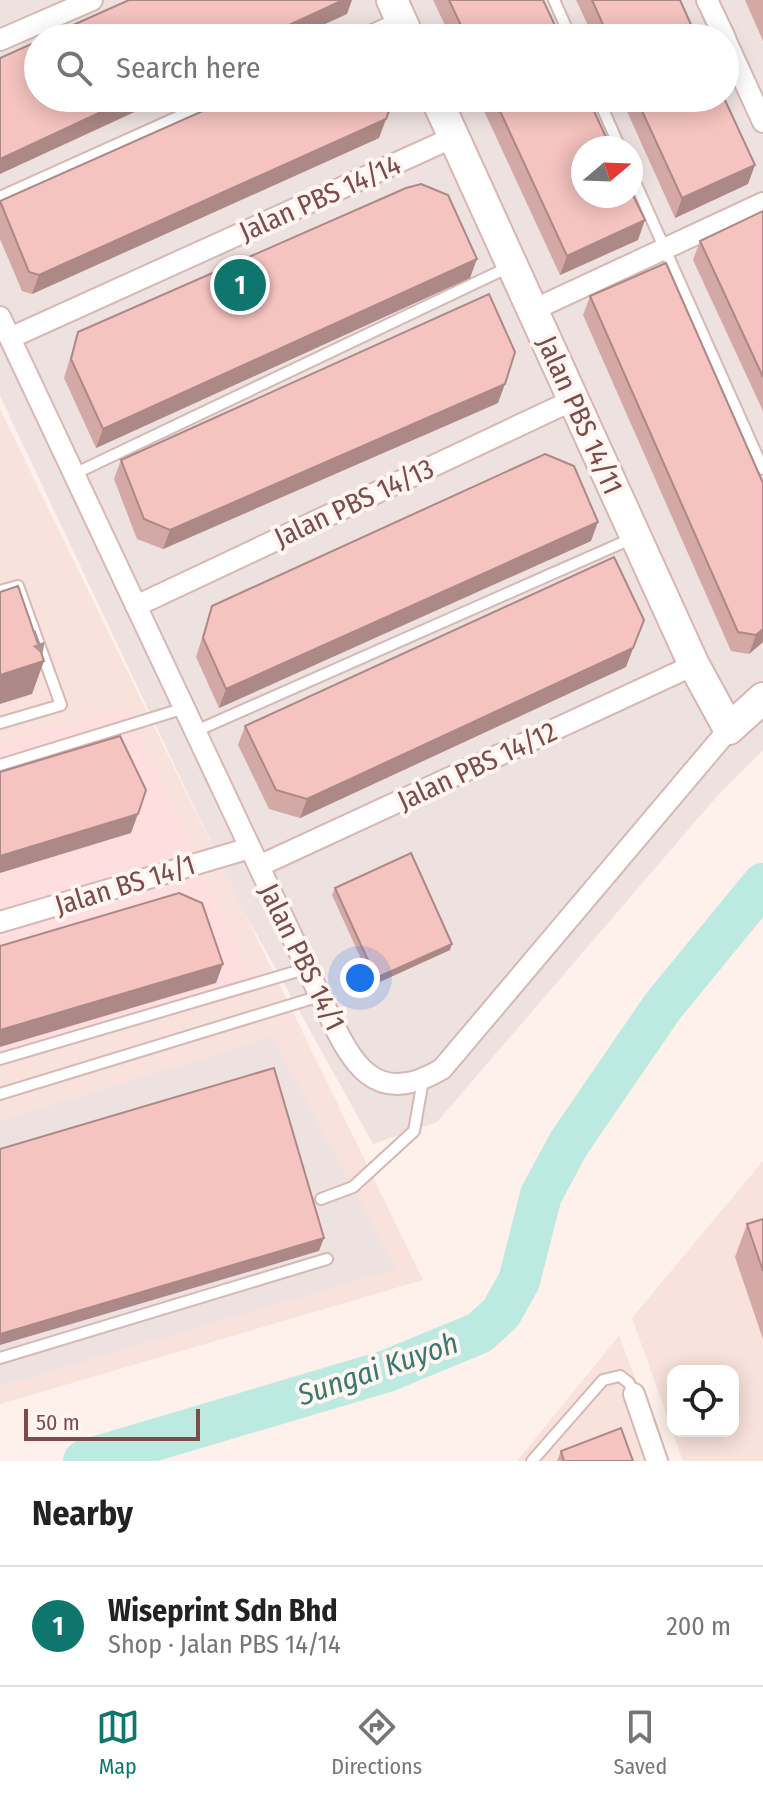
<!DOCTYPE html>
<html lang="en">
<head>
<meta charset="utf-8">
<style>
  :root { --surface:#fff; --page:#f2f2f2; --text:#222; --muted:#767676; --line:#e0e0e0; --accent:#0f766e }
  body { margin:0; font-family:"Fira Sans Condensed",sans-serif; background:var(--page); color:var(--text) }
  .controls { position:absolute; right:24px; bottom:24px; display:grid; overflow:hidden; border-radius:16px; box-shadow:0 4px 20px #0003 }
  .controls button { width:72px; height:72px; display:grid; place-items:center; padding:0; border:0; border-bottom:2px solid var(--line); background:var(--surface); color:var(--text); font:40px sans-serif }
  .compass { position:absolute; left:571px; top:136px; width:72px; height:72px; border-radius:50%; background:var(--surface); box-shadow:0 4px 20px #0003; rotate:71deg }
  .scale { position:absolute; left:24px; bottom:20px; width:176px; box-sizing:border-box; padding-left:8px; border:4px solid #7c4c4b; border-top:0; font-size:22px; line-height:28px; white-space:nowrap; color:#7c4c4b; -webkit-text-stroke:6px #fff6f2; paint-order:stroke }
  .you { position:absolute; left:360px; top:978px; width:28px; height:28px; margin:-20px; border:6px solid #fff; border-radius:50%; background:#1a73e8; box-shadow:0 0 0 12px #1a73e833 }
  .badge { display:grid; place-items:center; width:52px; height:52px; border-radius:50%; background:var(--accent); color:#fff; font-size:26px; font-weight:700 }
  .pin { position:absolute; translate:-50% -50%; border:4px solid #fff; box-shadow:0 2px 8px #0006 }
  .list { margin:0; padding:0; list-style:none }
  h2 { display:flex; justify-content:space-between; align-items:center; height:104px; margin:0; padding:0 32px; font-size:34px }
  h2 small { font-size:26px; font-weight:400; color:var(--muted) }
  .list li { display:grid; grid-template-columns:52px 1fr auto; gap:24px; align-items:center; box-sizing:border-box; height:120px; padding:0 32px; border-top:2px solid var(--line) }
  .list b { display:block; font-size:30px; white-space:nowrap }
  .list p { margin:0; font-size:26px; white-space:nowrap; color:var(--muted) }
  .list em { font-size:26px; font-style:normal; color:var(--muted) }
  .icon { flex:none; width:44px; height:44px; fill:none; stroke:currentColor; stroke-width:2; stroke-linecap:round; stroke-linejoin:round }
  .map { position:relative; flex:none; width:763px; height:1461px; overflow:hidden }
  .search { position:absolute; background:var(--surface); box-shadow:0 4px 20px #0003; left:24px; right:24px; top:24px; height:88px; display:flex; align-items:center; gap:20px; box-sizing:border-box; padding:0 28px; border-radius:44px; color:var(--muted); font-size:30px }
  .sheet { height:224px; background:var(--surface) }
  nav { display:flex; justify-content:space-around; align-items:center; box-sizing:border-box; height:112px; border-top:2px solid var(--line); background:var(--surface); font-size:22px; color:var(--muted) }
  nav a { display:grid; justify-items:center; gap:4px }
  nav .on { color:var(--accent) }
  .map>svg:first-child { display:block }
</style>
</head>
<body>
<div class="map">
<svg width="763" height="1461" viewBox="0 0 763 1461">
  <rect width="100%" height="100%" fill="#fef0ea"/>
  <g fill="#f8e2db" fill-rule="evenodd">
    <polygon points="0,409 423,1280 0,1404"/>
    <path d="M763,1161V1461H683L632,1318ZM673,1371H733V1431H673Z"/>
    <polygon points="619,1336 667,1461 517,1461"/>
  </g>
  <polygon fill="#fededf" points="127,708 253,984 0,1061 0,743"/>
  <g fill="#ede2e0" fill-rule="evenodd">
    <path d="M0,0H763V750L718,795L437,1122L373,1144L242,908L0,396ZM38,38H725V98H38ZM583,148H631V196H583Z"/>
    <polygon points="272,1037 396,1269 0,1386 0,1121"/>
  </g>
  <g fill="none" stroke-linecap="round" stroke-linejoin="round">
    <polyline stroke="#bceae1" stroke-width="42" points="84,1461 387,1371 479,1333 501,1313 519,1281 541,1195 569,1143 663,1006 763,884"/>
    <g stroke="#d6b8b4" stroke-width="14">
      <g id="lane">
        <polyline points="554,0 571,38"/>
        <polyline points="354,38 398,18"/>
        <polyline points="598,98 620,148"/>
        <polyline points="631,173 763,469"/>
        <polyline points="0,197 220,98"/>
        <polyline points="74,474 511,266"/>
        <polyline points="0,591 18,586 61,705 0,723"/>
        <polyline points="196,731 633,538"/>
        <polyline points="0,765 185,708"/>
        <polyline points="0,1059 308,968"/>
        <polyline points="0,1094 320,996"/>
        <polyline points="321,1199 353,1187 414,1131 423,1080"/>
        <polyline points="0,1358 327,1259"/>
        <polyline points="532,1461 603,1380 620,1376 629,1383 634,1394"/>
      </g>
    </g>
    <g stroke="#d6b8b4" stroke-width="24">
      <g id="street">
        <polyline points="707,0 725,38"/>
        <polyline points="725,39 763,122"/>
        <polyline points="0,40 92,0"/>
        <polyline points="533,310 763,203"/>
        <path d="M0,317L320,996C347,1052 368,1113 442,1069L729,729"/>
        <polyline points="10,338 454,137"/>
        <polyline points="136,606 573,400"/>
        <polyline points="259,866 694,665"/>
        <polyline points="0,922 250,848"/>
        <polyline points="634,1394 657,1461"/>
      </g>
    </g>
    <g stroke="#d9b5b1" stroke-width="34">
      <g id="secondary">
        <polyline points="392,0 409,38"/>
        <polyline points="436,98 694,665 729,729 763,698"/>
      </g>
    </g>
    <use href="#lane" stroke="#fff" stroke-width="10"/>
    <use href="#street" stroke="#fff" stroke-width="20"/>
    <use href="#secondary" stroke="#fff" stroke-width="30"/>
  </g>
  <g fill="#d3a8a5">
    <polygon points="433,0 543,0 561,38 451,38"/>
    <polygon points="576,0 680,0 697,38 594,38"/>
    <polygon points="745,0 763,0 763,41"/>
    <polygon points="478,98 588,98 638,240 560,275"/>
    <polygon points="621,98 724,98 748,184 675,218"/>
    <polygon points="379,138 32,294 22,291 0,239 0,201"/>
    <polygon points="763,211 763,411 693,260 700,241"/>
    <polygon points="470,278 96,448 64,378 78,332"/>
    <polygon points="590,296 763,642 749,654 731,651 583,315"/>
    <polygon points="498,403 163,549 137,539 114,479 121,460"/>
    <polygon points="591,541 219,708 196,657 212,606"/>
    <polygon points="626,667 300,818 269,809 238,745 245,726"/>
    <polygon points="335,888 450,950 373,985 332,895"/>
    <polygon points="763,1219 763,1339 735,1257 747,1224"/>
    <polygon points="561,1451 633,1461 557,1461"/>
  </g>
  <g fill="#ac8886">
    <polygon points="343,0 352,0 347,14 295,38 261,38"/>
    <polygon points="131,98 165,98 0,174 0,159"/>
    <polygon points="394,98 379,138 32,294 39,275"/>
    <polygon points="755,165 748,184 675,218 682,198"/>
    <polygon points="645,220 638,240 560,275 567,256"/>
    <polygon points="477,259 470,278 96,448 103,429"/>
    <polygon points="505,384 498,403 163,549 170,530"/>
    <polygon points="598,522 591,541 219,708 226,689"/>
    <polygon points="644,620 626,667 300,818 307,799"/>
    <polygon points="763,629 763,642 749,654 756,635"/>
    <polygon points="44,661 32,694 0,704 0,675"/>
    <polygon points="138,814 131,833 0,873 0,856"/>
    <polygon points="452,944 450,950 373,985 376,978"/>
    <polygon points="223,964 216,983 0,1047 0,1030"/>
    <polygon points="324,1238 319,1251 0,1345 0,1334"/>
  </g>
  <g fill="#f5c3c0" stroke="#ac8886" stroke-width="2">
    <polygon points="129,0 343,0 261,38 44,38"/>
    <polygon points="449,0 543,0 561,38 467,38"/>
    <polygon points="592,0 680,0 697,38 609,38"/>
    <polygon points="38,41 38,98 131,98 0,159 0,58"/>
    <polygon points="232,98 394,98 386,119 39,275 29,272 0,201"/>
    <polygon points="494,98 588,98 611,148 583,148 583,196 631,196 631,191 645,220 567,256"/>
    <polygon points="636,98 724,98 755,165 682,198"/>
    <polygon points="421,184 448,195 477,259 103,429 71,359 78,332 406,188"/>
    <polygon points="763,211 763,377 700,241"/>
    <polygon points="666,263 763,483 763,629 756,635 738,632 590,296"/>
    <polygon points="489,294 515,352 505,384 170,530 144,519 121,460"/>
    <polygon points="545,454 574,466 598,522 226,689 203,638 212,606"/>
    <polygon points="614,557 644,620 633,648 307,799 276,790 245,726"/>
    <polygon points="18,586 44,661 0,675 0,592"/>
    <polygon points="120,736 146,790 138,814 0,856 0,772"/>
    <polygon points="411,853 452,944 376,978 335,888"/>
    <polygon points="179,893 202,903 223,964 0,1030 0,946"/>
    <polygon points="274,1068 324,1238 0,1334 0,1149"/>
    <polygon points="763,1219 763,1271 747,1224"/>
    <polygon points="621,1428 633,1461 564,1461 561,1451"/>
  </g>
  <defs><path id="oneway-solid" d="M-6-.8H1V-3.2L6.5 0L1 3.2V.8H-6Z" transform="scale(2)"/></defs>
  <use fill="#b09493" href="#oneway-solid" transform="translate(38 642) rotate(70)"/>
  <g text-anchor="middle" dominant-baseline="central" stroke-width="8" stroke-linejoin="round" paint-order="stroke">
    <g font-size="28" fill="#7c4c4b" stroke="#fff6f2">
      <text transform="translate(320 198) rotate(-24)">Jalan PBS 14/14</text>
      <text transform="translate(580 415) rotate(66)">Jalan PBS 14/11</text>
      <text transform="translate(354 503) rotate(-25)">Jalan PBS 14/13</text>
      <text transform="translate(477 766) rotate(-25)">Jalan PBS 14/12</text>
      <text transform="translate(125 885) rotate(-17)">Jalan BS 14/1</text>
      <text transform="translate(302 957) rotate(64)">Jalan PBS 14/1</text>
    </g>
    <g font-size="30" font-style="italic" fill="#3a796f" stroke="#fff6f2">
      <text transform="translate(378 1369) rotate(-19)">Sungai Kuyoh</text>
    </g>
  </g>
</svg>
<div class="controls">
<button><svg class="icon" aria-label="locate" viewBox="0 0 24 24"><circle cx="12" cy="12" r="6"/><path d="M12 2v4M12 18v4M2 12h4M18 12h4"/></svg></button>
</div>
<svg class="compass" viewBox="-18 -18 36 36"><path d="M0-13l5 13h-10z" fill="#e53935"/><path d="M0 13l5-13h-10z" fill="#767676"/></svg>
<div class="scale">50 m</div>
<div class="you"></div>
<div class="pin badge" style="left:240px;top:285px">1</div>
<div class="search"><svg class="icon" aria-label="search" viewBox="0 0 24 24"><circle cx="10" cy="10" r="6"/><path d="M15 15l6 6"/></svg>Search here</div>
</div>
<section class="sheet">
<h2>Nearby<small></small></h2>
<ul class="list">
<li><span class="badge">1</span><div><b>Wiseprint Sdn Bhd</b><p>Shop · Jalan PBS 14/14</p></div><em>200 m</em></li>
</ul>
</section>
<nav>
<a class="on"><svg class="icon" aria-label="map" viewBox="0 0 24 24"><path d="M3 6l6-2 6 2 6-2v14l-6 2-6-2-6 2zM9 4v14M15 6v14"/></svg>Map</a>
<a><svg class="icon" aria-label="directions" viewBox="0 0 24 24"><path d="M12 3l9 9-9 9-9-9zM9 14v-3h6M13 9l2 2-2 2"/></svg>Directions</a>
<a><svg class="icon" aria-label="saved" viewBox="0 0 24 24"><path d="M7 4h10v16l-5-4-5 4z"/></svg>Saved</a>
</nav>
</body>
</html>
